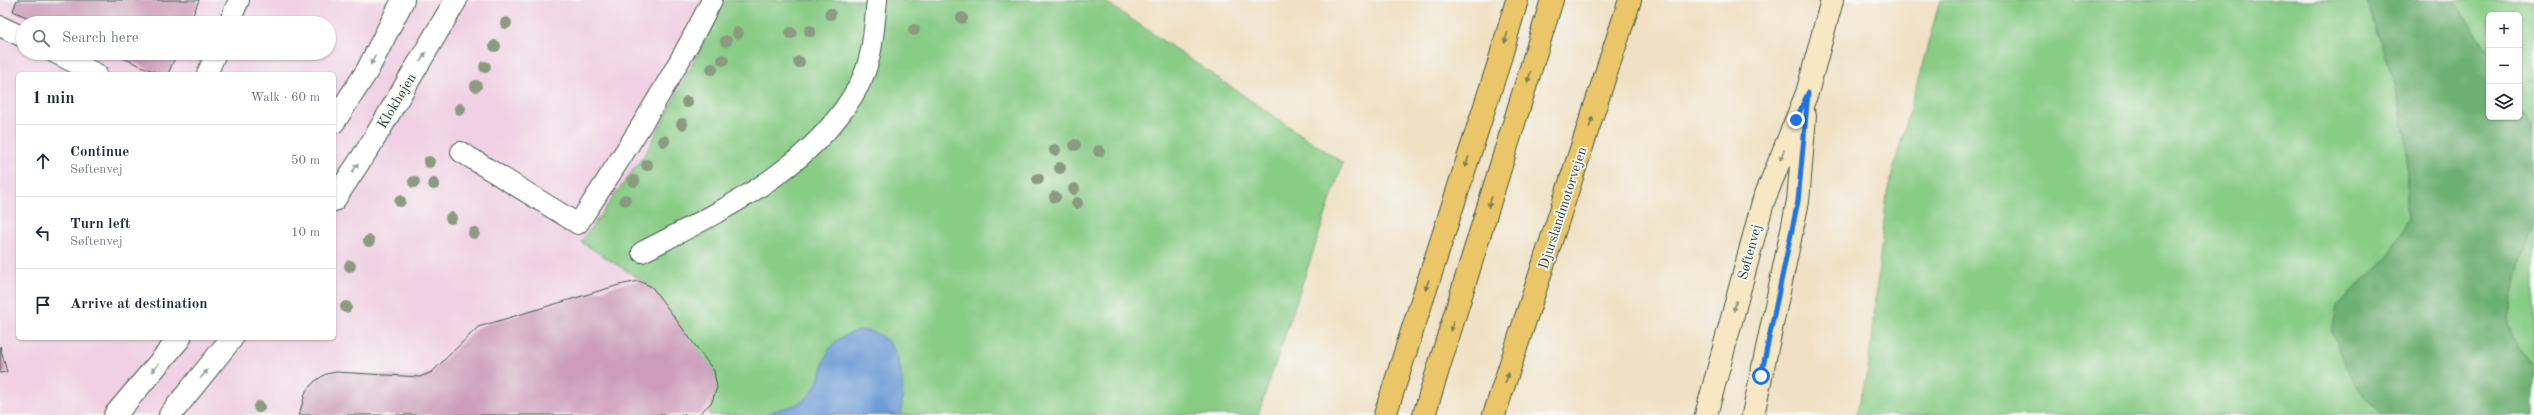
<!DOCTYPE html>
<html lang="en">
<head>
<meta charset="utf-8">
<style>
  :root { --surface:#fff; --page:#f2f2f3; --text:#1f2937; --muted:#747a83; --line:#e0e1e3 }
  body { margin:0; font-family:"Old Standard TT",serif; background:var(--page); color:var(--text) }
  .controls { position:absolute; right:12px; top:12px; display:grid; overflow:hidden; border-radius:6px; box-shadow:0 1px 3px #0004 }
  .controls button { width:36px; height:36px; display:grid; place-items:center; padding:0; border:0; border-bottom:1px solid var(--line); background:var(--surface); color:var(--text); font:20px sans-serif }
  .stop { position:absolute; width:12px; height:12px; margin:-9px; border:3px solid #1a73e8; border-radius:50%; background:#fff }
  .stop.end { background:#1a73e8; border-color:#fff; box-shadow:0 1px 4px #0008 }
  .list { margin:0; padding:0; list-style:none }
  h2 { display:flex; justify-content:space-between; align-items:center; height:52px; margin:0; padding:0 16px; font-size:17px }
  h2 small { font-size:13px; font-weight:400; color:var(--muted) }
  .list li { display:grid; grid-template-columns:26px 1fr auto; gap:12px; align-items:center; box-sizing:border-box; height:72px; padding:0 16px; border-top:1px solid var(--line) }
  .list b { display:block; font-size:15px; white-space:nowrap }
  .list p { margin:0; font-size:13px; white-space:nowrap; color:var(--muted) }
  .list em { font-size:13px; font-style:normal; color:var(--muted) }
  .icon { flex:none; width:22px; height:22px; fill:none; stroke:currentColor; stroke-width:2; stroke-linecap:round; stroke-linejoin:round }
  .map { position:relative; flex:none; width:2534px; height:415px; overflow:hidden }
  .search { position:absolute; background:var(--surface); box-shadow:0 1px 3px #0004; left:16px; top:16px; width:320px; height:44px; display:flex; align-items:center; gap:10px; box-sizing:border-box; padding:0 14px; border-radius:22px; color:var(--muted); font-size:15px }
  .panel { position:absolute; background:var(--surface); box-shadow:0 1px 3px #0004; left:16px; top:72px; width:320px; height:268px; border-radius:6px }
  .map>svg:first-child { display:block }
</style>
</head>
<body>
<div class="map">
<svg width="2534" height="415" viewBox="0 0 2534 415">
  <rect width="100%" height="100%" fill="#f6f6f2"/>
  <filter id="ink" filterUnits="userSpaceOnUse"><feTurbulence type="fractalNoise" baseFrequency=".025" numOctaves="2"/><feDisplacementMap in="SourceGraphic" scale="8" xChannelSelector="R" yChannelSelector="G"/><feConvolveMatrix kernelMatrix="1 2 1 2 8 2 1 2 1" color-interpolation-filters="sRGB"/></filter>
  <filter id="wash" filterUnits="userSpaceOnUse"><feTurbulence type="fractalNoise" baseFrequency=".012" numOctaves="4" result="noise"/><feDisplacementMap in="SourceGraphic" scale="16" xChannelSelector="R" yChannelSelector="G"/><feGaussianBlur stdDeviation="0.9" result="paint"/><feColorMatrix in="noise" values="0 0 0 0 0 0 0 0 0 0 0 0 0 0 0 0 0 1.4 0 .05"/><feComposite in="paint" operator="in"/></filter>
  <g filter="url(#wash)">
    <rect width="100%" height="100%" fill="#f0e1c5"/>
    <path fill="#f0d0e4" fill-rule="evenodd" d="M0,0H1103L1253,415H0ZM23,23H329V53H23ZM18,74H334V338H18Z"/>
    <g fill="#88cc86" stroke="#54845d">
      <polygon points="726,0 1103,0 1343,163 1258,415 709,415 712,402 652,287 581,242 647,151"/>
      <polygon points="1940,0 2366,0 2396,87 2407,147 2407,220 2389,257 2337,306 2354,383 2382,415 1856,415 1868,369 1887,193"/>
      <polygon points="2454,0 2534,0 2534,130 2519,104 2519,15 2489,15 2489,52"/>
      <polygon points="2534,224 2534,366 2517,346 2508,318 2520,260"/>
    </g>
    <polygon fill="#6eb073" stroke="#467654" points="2366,0 2454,0 2489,52 2489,117 2519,117 2519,104 2534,130 2534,224 2520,260 2508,318 2517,346 2534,366 2534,415 2382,415 2354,383 2332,332 2337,306 2389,257 2407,220 2407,147 2396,87"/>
    <path fill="#6e9cd6" stroke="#466c85" d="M860,330C904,331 905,382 901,415H766C777,407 794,409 805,399C833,374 811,343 860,330Z"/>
    <g id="blocks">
      <g fill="#cc9cba">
        <polygon points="17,0 199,0 190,23 40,23 13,11"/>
        <polygon points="111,53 177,53 168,74 160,74"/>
        <polygon points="639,281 652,287 714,371 717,387 712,402 698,415 299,415 306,391 315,381 326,374 336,372 420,377 432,372 478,327 619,285"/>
        <polygon points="0,346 7,372 0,373"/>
      </g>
    </g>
  </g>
  <g filter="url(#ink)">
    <use href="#blocks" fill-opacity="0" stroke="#3e564a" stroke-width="1"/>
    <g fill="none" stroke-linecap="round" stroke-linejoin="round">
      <g stroke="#3e564a" stroke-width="22">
        <g id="service">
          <polyline points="229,23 239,0"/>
          <polyline points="0,26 23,37"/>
          <polyline points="55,53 97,74"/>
          <polyline points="207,74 216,53"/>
          <path d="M461,152L578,224C626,151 673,78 712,0"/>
          <path d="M642,252C721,211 815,168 859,85C873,60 874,28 877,0"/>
        </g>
      </g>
      <g stroke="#3e564a" stroke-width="24">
        <g id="tertiary">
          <polyline points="334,122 367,71 403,0"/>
          <polyline points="334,200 371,144 456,0"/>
          <polyline points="115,415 180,338"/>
          <polyline points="170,415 232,338"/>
        </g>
      </g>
      <g stroke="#3e564a" stroke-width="24">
        <g id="secondary">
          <polyline points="1706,415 1763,202 1807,93 1832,0"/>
          <polyline points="1753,415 1798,201 1805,116"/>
        </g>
      </g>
      <g stroke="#3e564a" stroke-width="24">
        <g id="motorway">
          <polyline points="1385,415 1497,69 1517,0"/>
          <polyline points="1424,415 1552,0"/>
          <polyline points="1494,415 1630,0"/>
        </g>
      </g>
      <use href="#service" stroke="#fff" stroke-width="20"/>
      <use href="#tertiary" stroke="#fff" stroke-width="22"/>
      <use href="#secondary" stroke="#f7e8c3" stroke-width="22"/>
      <use href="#motorway" stroke="#ebc669" stroke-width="22"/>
    </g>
    <g fill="#8b9b80">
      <circle cx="830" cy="14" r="6"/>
      <circle cx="962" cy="18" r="6"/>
      <circle cx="506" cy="23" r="6"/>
      <circle cx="914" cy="30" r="6"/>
      <circle cx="810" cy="31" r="6"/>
      <circle cx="738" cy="33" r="6"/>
      <circle cx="791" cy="33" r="6"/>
      <circle cx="726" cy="41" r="6"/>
      <circle cx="495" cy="46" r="6"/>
      <circle cx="723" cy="60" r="6"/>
      <circle cx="799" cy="62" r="6"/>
      <circle cx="485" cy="67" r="6"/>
      <circle cx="712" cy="69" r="6"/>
      <circle cx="476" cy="86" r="6"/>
      <circle cx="687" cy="102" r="6"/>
      <circle cx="460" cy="109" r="6"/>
      <circle cx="682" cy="124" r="6"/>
      <circle cx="664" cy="141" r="6"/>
      <circle cx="1075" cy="145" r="6"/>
      <circle cx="1055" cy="150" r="6"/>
      <circle cx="1099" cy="151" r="6"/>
      <circle cx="429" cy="162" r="6"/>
      <circle cx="647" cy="165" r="6"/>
      <circle cx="1060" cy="168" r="6"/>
      <circle cx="1038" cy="179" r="6"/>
      <circle cx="634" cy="181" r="6"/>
      <circle cx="414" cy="182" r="6"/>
      <circle cx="434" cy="184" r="6"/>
      <circle cx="1074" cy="189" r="6"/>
      <circle cx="1055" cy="197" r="6"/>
      <circle cx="625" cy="200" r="6"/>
      <circle cx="400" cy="201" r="6"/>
      <circle cx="1077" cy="203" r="6"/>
      <circle cx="451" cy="218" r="6"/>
      <circle cx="474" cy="233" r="6"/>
      <circle cx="369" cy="241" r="6"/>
      <circle cx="350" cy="266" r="6"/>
      <circle cx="346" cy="307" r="6"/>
      <circle cx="259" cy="407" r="6"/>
    </g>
    <defs><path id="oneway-solid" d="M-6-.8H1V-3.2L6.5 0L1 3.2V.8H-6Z"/></defs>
    <g fill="#7b7b4c">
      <use href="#oneway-solid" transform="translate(1506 38) rotate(106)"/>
      <use href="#oneway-solid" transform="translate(1529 77) rotate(107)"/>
      <use href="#oneway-solid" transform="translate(1591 122) rotate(-72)"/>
      <use href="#oneway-solid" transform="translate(1467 162) rotate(108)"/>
      <use href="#oneway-solid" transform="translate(1490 202) rotate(107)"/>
      <use href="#oneway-solid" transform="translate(1427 285) rotate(108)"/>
      <use href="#oneway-solid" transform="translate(1452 326) rotate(107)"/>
      <use href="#oneway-solid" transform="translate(1507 378) rotate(-71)"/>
    </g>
    <g fill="#8f9e9a">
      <use href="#oneway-solid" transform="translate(423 57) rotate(-59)"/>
      <use href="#oneway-solid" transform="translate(373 60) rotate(117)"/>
      <use href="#oneway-solid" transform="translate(355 168) rotate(-57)"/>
      <use href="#oneway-solid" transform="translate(155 368) rotate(131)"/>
      <use href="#oneway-solid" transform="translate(204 374) rotate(-51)"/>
    </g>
    <g fill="#8b927c">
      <use href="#oneway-solid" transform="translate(1782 155) rotate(112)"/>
      <use href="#oneway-solid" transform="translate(1735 306) rotate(105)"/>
    </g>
  </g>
  <g fill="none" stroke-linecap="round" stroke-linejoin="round" filter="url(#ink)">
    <polyline stroke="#1a73e8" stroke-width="5" points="1761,376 1798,201 1808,93 1796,120"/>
  </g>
  <g text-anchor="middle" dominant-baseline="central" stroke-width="3.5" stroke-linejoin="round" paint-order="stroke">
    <g font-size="14" fill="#1f3d34" stroke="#f6f6f2">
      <text transform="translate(397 101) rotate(-59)">Klokhøjen</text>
      <text transform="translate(1563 208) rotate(-72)">Djurslandmotorvejen</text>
      <text transform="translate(1750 252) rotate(-75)">Søftenvej</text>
    </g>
  </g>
</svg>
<div class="controls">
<button>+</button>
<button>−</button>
<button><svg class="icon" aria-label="layers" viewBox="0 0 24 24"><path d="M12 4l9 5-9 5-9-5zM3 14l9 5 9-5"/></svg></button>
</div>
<div class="stop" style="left:1761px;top:376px"></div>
<div class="stop end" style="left:1796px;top:120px"></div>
<div class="search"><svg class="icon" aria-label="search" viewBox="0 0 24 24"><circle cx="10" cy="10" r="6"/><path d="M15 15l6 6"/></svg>Search here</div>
<section class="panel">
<h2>1 min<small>Walk · 60 m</small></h2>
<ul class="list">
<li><svg class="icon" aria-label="ahead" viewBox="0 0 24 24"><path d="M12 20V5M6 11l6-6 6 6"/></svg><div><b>Continue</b><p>Søftenvej</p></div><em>50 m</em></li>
<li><svg class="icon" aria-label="left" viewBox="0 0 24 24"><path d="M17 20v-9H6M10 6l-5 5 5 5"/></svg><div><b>Turn left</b><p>Søftenvej</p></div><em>10 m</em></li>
<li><svg class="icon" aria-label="arrive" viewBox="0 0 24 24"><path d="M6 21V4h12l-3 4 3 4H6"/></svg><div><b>Arrive at destination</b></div></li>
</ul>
</section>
</div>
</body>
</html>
